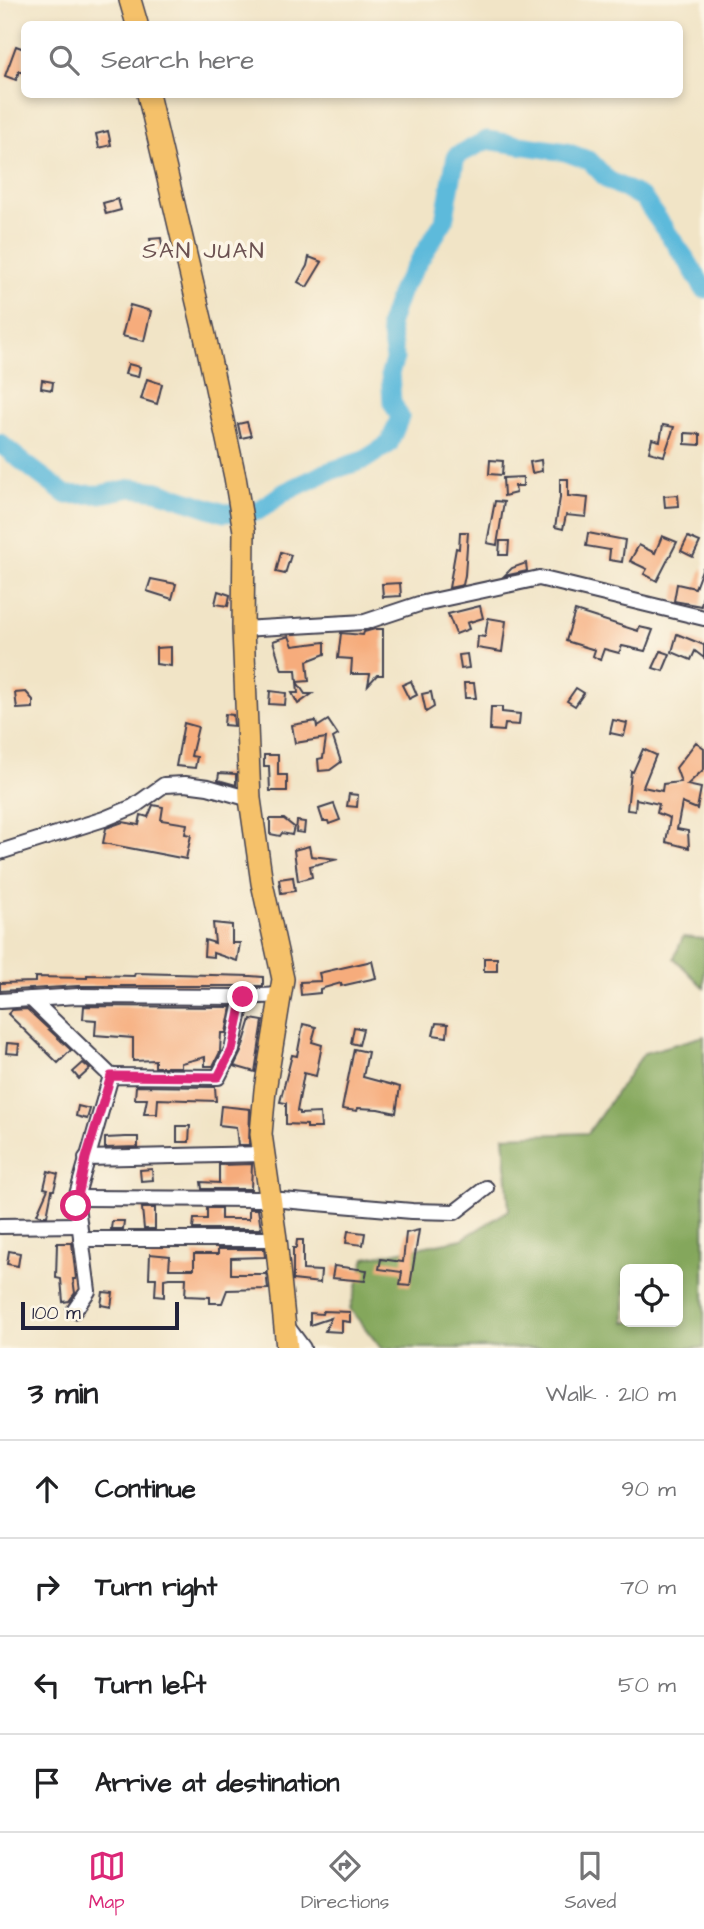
<!DOCTYPE html>
<html lang="en">
<head>
<meta charset="utf-8">
<style>
  :root { --surface:#fff; --page:#f6f6f6; --text:#202124; --muted:#757577; --line:#e0e0e0; --accent:#db2777 }
  body { margin:0; font-family:"Architects Daughter",sans-serif; background:var(--page); color:var(--text) }
  .controls { position:absolute; right:21px; bottom:21px; display:grid; overflow:hidden; border-radius:10px; box-shadow:0 4px 10px #0003 }
  .controls button { width:63px; height:63px; display:grid; place-items:center; padding:0; border:0; border-bottom:2px solid var(--line); background:var(--surface); color:var(--text); font:35px sans-serif }
  .scale { position:absolute; left:21px; bottom:18px; width:158px; box-sizing:border-box; padding-left:7px; border:4px solid #22223b; border-top:0; font-size:19px; line-height:24px; white-space:nowrap; color:#22223b; -webkit-text-stroke:5px #fcf5e5; paint-order:stroke }
  .stop { position:absolute; width:21px; height:21px; margin:-16px; border:5px solid #db2777; border-radius:50%; background:#fff }
  .stop.end { background:#db2777; border-color:#fff; box-shadow:0 2px 7px #0008 }
  .list { margin:0; padding:0; list-style:none }
  h2 { display:flex; justify-content:space-between; align-items:center; height:91px; margin:0; padding:0 28px; font-size:30px }
  h2 small { font-size:23px; font-weight:400; color:var(--muted) }
  .list li { display:grid; grid-template-columns:46px 1fr auto; gap:21px; align-items:center; box-sizing:border-box; height:98px; padding:0 28px; border-top:2px solid var(--line) }
  .list b { display:block; font-size:26px; white-space:nowrap }
  .list em { font-size:23px; font-style:normal; color:var(--muted) }
  .icon { flex:none; width:38px; height:38px; fill:none; stroke:currentColor; stroke-width:2; stroke-linecap:round; stroke-linejoin:round }
  .map { position:relative; flex:none; width:704px; height:1348px; overflow:hidden }
  .search { position:absolute; background:var(--surface); box-shadow:0 4px 10px #0003; left:21px; right:21px; top:21px; height:77px; display:flex; align-items:center; gap:18px; box-sizing:border-box; padding:0 24px; border-radius:10px; color:var(--muted); font-size:26px }
  .sheet { height:483px; background:var(--surface) }
  nav { display:flex; justify-content:space-around; align-items:center; box-sizing:border-box; height:98px; border-top:2px solid var(--line); background:var(--surface); font-size:19px; color:var(--muted) }
  nav a { display:grid; justify-items:center; gap:4px }
  nav .on { color:var(--accent) }
  .map>svg:first-child { display:block }
</style>
</head>
<body>
<div class="map">
<svg width="704" height="1348" viewBox="0 0 704 1348">
  <rect width="100%" height="100%" fill="#fcf5e5"/>
  <filter id="ink" filterUnits="userSpaceOnUse"><feTurbulence type="fractalNoise" baseFrequency=".0143" numOctaves="2"/><feDisplacementMap in="SourceGraphic" scale="14" xChannelSelector="R" yChannelSelector="G"/><feConvolveMatrix kernelMatrix="1 2 1 2 8 2 1 2 1" color-interpolation-filters="sRGB"/></filter>
  <filter id="wash" filterUnits="userSpaceOnUse"><feTurbulence type="fractalNoise" baseFrequency=".00686" numOctaves="4" result="noise"/><feDisplacementMap in="SourceGraphic" scale="28" xChannelSelector="R" yChannelSelector="G"/><feGaussianBlur stdDeviation="1.57" result="paint"/><feColorMatrix in="noise" values="0 0 0 0 0 0 0 0 0 0 0 0 0 0 0 0 0 1.4 0 .05"/><feComposite in="paint" operator="in"/></filter>
  <g filter="url(#wash)">
    <rect width="100%" height="100%" fill="#f1e4c6"/>
    <g fill="#84a75c" stroke="#53644c" stroke-width="2" fill-rule="evenodd">
      <polygon points="683,937 704,939 704,988 674,958"/>
      <path d="M704,1036V1348H381L350,1309L365,1258L462,1239L509,1210L504,1136L588,1133L644,1053ZM625,1269H678V1322H625Z"/>
    </g>
    <g fill="none" stroke-linecap="round" stroke-linejoin="round">
      <path stroke="#5dbadb" stroke-width="19" d="M0,443C21,462 44,477 66,495L101,494L132,488L158,491L224,513L258,511L283,493L327,472L364,460L389,444L400,417L392,402L390,373L395,358L389,325L401,290L444,221L456,156L487,140L566,152L590,161L608,180L643,198L688,262L704,289"/>
    </g>
    <g id="blocks">
      <g fill="#f6ac7c">
        <polygon points="16,46 24,49 24,73 19,71 16,80 5,76"/>
        <polygon points="108,131 111,145 99,148 96,134"/>
        <polygon points="118,199 121,210 106,214 103,203"/>
        <polygon points="161,238 163,251 152,253 150,239"/>
        <polygon points="309,257 322,262 307,287 298,282 307,266"/>
        <polygon points="130,305 151,311 144,341 122,336"/>
        <polygon points="128,364 140,367 138,377 125,374"/>
        <polygon points="147,379 162,384 157,404 141,399"/>
        <polygon points="42,380 53,382 52,390 41,388"/>
        <polygon points="247,422 251,436 241,438 238,424"/>
        <polygon points="663,425 674,427 664,456 649,452 652,439 660,441"/>
        <polygon points="685,433 700,434 700,445 685,444"/>
        <polygon points="490,460 503,461 502,475 489,474"/>
        <polygon points="541,460 542,471 532,473 530,462"/>
        <polygon points="523,477 523,486 515,486 516,493 504,496 503,478"/>
        <polygon points="560,479 568,479 568,496 588,498 586,517 566,515 563,529 555,527 560,498"/>
        <polygon points="678,495 679,506 665,507 664,496"/>
        <polygon points="495,501 504,502 497,545 487,543"/>
        <polygon points="460,532 468,532 465,575 463,585 449,588 456,548 459,549"/>
        <polygon points="588,533 625,540 622,562 609,560 610,550 586,546"/>
        <polygon points="662,536 677,542 657,581 644,574 647,569 630,561 639,545 655,553"/>
        <polygon points="688,537 700,542 693,557 681,551"/>
        <polygon points="500,541 509,541 508,555 499,555"/>
        <polygon points="281,552 291,555 285,574 276,572"/>
        <polygon points="526,563 527,571 504,576 512,568"/>
        <polygon points="703,567 704,590 701,606 674,601 677,584 695,588"/>
        <polygon points="151,579 176,584 172,599 147,591"/>
        <polygon points="400,583 401,596 383,597 382,584"/>
        <polygon points="218,591 230,595 228,606 215,604"/>
        <polygon points="480,606 483,618 467,623 469,629 456,634 448,614"/>
        <polygon points="575,611 638,631 639,627 653,630 645,651 622,646 619,653 604,649 600,660 593,656 595,650 566,641"/>
        <polygon points="488,618 506,621 502,652 477,648 478,636 485,637"/>
        <polygon points="375,629 383,629 383,675 377,675 368,685 370,674 351,674 352,659 338,658 341,633 363,635 364,632"/>
        <polygon points="677,634 704,645 704,658 695,651 691,660 672,652"/>
        <polygon points="289,636 293,646 325,642 325,654 307,661 309,681 297,682 296,670 282,670 273,641"/>
        <polygon points="171,647 171,666 156,664 156,648"/>
        <polygon points="661,651 670,654 663,671 653,668"/>
        <polygon points="467,654 469,668 461,669 459,655"/>
        <polygon points="411,681 417,695 409,699 402,685"/>
        <polygon points="297,682 305,694 312,694 298,704 292,693 298,693"/>
        <polygon points="464,683 474,683 476,698 465,698"/>
        <polygon points="576,688 584,693 575,706 567,701"/>
        <polygon points="270,691 286,693 285,705 269,704"/>
        <polygon points="26,692 33,700 33,708 17,709 15,693"/>
        <polygon points="431,692 434,707 426,712 422,694"/>
        <polygon points="491,707 502,707 502,712 520,714 519,725 505,724 504,731 490,730"/>
        <polygon points="225,714 233,715 234,726 224,725"/>
        <polygon points="328,720 338,735 333,738 341,762 330,770 319,771 318,759 323,758 326,738 295,743 292,725 316,721 317,727"/>
        <polygon points="613,720 627,723 624,736 610,733"/>
        <polygon points="184,723 198,727 191,756 197,757 195,768 176,766"/>
        <polygon points="696,742 704,748 704,769 687,785 701,788 697,809 682,803 677,829 688,831 689,848 666,842 670,818 657,813 659,804 636,799 635,811 627,810 631,771 633,772 643,749 656,755 643,787 662,791 663,784 681,782 676,768"/>
        <polygon points="264,755 278,755 278,775 287,775 287,791 270,791 269,766 264,766"/>
        <polygon points="219,773 236,774 236,785 218,780"/>
        <polygon points="349,794 358,795 357,807 347,806"/>
        <polygon points="334,804 340,820 329,824 328,821 323,821 319,809"/>
        <polygon points="153,805 163,807 161,820 187,824 185,834 191,835 186,859 103,843 106,828 123,822 139,825 141,815 148,817"/>
        <polygon points="270,819 284,819 294,827 292,835 282,833 280,836 270,834"/>
        <polygon points="297,821 305,822 304,833 296,832"/>
        <polygon points="309,846 311,856 338,859 310,866 312,877 298,881 294,850"/>
        <polygon points="293,877 295,891 281,893 279,879"/>
        <polygon points="213,923 232,925 232,943 240,943 237,961 213,953 213,957 204,956 205,940 215,943"/>
        <rect x="484" y="958" width="13" height="13"/>
        <polygon points="372,961 376,978 341,986 341,983 320,989 320,993 301,995 300,982 321,981 319,973"/>
        <polygon points="135,973 250,976 263,977 263,986 78,986 0,991 0,983 35,982 35,977 87,978 87,975 134,976"/>
        <polygon points="84,1006 231,1007 226,1033 221,1033 220,1052 213,1066 205,1066 205,1057 181,1063 181,1067 155,1067 155,1060 133,1061 133,1038 95,1035 96,1020 83,1019"/>
        <polygon points="27,1009 71,1050 58,1063 8,1014 12,1010"/>
        <polygon points="251,1019 263,1021 255,1072 234,1066 241,1052"/>
        <polygon points="436,1023 448,1024 447,1037 433,1035"/>
        <polygon points="303,1024 316,1027 312,1042 322,1045 316,1076 304,1073 297,1111 300,1112 300,1114 320,1113 321,1128 307,1128 307,1125 286,1124 286,1103 280,1102 292,1055 297,1056"/>
        <polygon points="354,1027 363,1029 359,1045 351,1043"/>
        <polygon points="7,1043 19,1044 18,1054 6,1053"/>
        <polygon points="354,1049 368,1052 363,1077 400,1087 396,1113 378,1109 358,1108 357,1111 342,1109"/>
        <polygon points="83,1063 90,1069 79,1079 73,1072"/>
        <polygon points="136,1086 215,1087 216,1101 158,1099 157,1114 144,1114 147,1099 135,1099"/>
        <polygon points="78,1106 90,1109 87,1119 76,1116"/>
        <polygon points="221,1106 250,1109 249,1145 238,1145 236,1127 219,1125"/>
        <polygon points="177,1126 190,1126 189,1142 177,1142"/>
        <polygon points="126,1137 138,1137 138,1147 105,1148 105,1138"/>
        <polygon points="252,1164 251,1189 202,1189 201,1182 219,1183 219,1165"/>
        <polygon points="152,1169 153,1180 141,1181 140,1170"/>
        <polygon points="48,1171 58,1174 54,1190 52,1190 47,1216 42,1216 37,1214 48,1189 44,1188"/>
        <polygon points="142,1208 155,1208 155,1229 144,1229"/>
        <polygon points="207,1208 221,1208 221,1219 249,1219 249,1209 258,1209 261,1229 193,1229 194,1219 207,1219"/>
        <polygon points="112,1221 124,1221 123,1229 111,1229"/>
        <polygon points="419,1230 410,1286 400,1285 402,1272 379,1269 381,1259 403,1262 406,1233"/>
        <polygon points="348,1231 365,1233 363,1245 346,1243"/>
        <polygon points="297,1240 303,1240 303,1270 321,1271 320,1283 293,1280 293,1248 296,1248"/>
        <polygon points="57,1243 72,1243 76,1279 73,1279 75,1293 69,1301 63,1302 61,1279 56,1278"/>
        <polygon points="218,1249 264,1249 265,1257 231,1258 231,1274 266,1274 266,1271 268,1289 227,1290 222,1303 210,1303 210,1297 185,1296 186,1278 169,1278 164,1279 164,1297 155,1296 156,1278 149,1278 150,1254 170,1256 169,1269 194,1269 194,1254 218,1254"/>
        <polygon points="9,1251 20,1253 18,1266 7,1264"/>
        <polygon points="334,1266 367,1270 365,1281 332,1278"/>
        <polygon points="103,1292 113,1293 111,1307 101,1305"/>
        <polygon points="323,1311 350,1312 350,1322 342,1321 342,1332 325,1331 331,1318 310,1325 310,1313 322,1314"/>
      </g>
    </g>
  </g>
  <g filter="url(#ink)">
    <use href="#blocks" fill-opacity="0" stroke="#413f50" stroke-width="2"/>
    <g fill="none" stroke-linecap="round" stroke-linejoin="round">
      <g stroke="#413f50" stroke-width="18">
        <g id="minor">
          <polyline points="243,629 365,622 419,604 539,578 704,618"/>
          <polyline points="0,852 104,819 133,807 164,785 185,784 208,787 250,799"/>
          <polyline points="31,999 111,1076"/>
          <polyline points="0,1001 78,996 243,997 282,995"/>
          <polyline points="86,1158 264,1154"/>
          <polyline points="76,1198 270,1199 412,1211 455,1212 486,1188"/>
          <polyline points="0,1226 79,1225"/>
          <polyline points="81,1239 276,1239"/>
          <polyline points="74,1311 88,1291 76,1198 111,1076 218,1077 232,1050 243,997"/>
          <polyline points="286,1325 303,1348"/>
        </g>
      </g>
      <g stroke="#413f50" stroke-width="24">
        <g id="highway">
          <polyline points="130,0 137,24"/>
          <polyline points="148,94 205,336 235,477 244,531 243,629 250,799 262,883 283,979 265,1090 261,1134 276,1239 287,1348"/>
        </g>
      </g>
      <use href="#minor" stroke="#fff" stroke-width="14"/>
      <use href="#highway" stroke="#f5c16b" stroke-width="21"/>
    </g>
  </g>
  <g fill="none" stroke-linecap="round" stroke-linejoin="round" filter="url(#ink)">
    <polyline stroke="#db2777" stroke-width="9" points="76,1206 86,1158 111,1076 218,1077 232,1050 243,997"/>
  </g>
  <g text-anchor="middle" dominant-baseline="central" stroke-width="7" stroke-linejoin="round" paint-order="stroke">
    <g font-size="23" letter-spacing="2" fill="#6c5252" stroke="#fcf5e5">
      <text x="204" y="251">SAN JUAN</text>
    </g>
  </g>
</svg>
<div class="controls">
<button><svg class="icon" aria-label="locate" viewBox="0 0 24 24"><circle cx="12" cy="12" r="6"/><path d="M12 2v4M12 18v4M2 12h4M18 12h4"/></svg></button>
</div>
<div class="scale">100 m</div>
<div class="stop" style="left:76px;top:1206px"></div>
<div class="stop end" style="left:243px;top:997px"></div>
<div class="search"><svg class="icon" aria-label="search" viewBox="0 0 24 24"><circle cx="10" cy="10" r="6"/><path d="M15 15l6 6"/></svg>Search here</div>
</div>
<section class="sheet">
<h2>3 min<small>Walk · 210 m</small></h2>
<ul class="list">
<li><svg class="icon" aria-label="ahead" viewBox="0 0 24 24"><path d="M12 20V5M6 11l6-6 6 6"/></svg><div><b>Continue</b></div><em>90 m</em></li>
<li><svg class="icon" aria-label="right" viewBox="0 0 24 24"><path d="M7 20v-9h11M14 6l5 5-5 5"/></svg><div><b>Turn right</b></div><em>70 m</em></li>
<li><svg class="icon" aria-label="left" viewBox="0 0 24 24"><path d="M17 20v-9H6M10 6l-5 5 5 5"/></svg><div><b>Turn left</b></div><em>50 m</em></li>
<li><svg class="icon" aria-label="arrive" viewBox="0 0 24 24"><path d="M6 21V4h12l-3 4 3 4H6"/></svg><div><b>Arrive at destination</b></div></li>
</ul>
</section>
<nav>
<a class="on"><svg class="icon" aria-label="map" viewBox="0 0 24 24"><path d="M3 6l6-2 6 2 6-2v14l-6 2-6-2-6 2zM9 4v14M15 6v14"/></svg>Map</a>
<a><svg class="icon" aria-label="directions" viewBox="0 0 24 24"><path d="M12 3l9 9-9 9-9-9zM9 14v-3h6M13 9l2 2-2 2"/></svg>Directions</a>
<a><svg class="icon" aria-label="saved" viewBox="0 0 24 24"><path d="M7 4h10v16l-5-4-5 4z"/></svg>Saved</a>
</nav>
</body>
</html>
